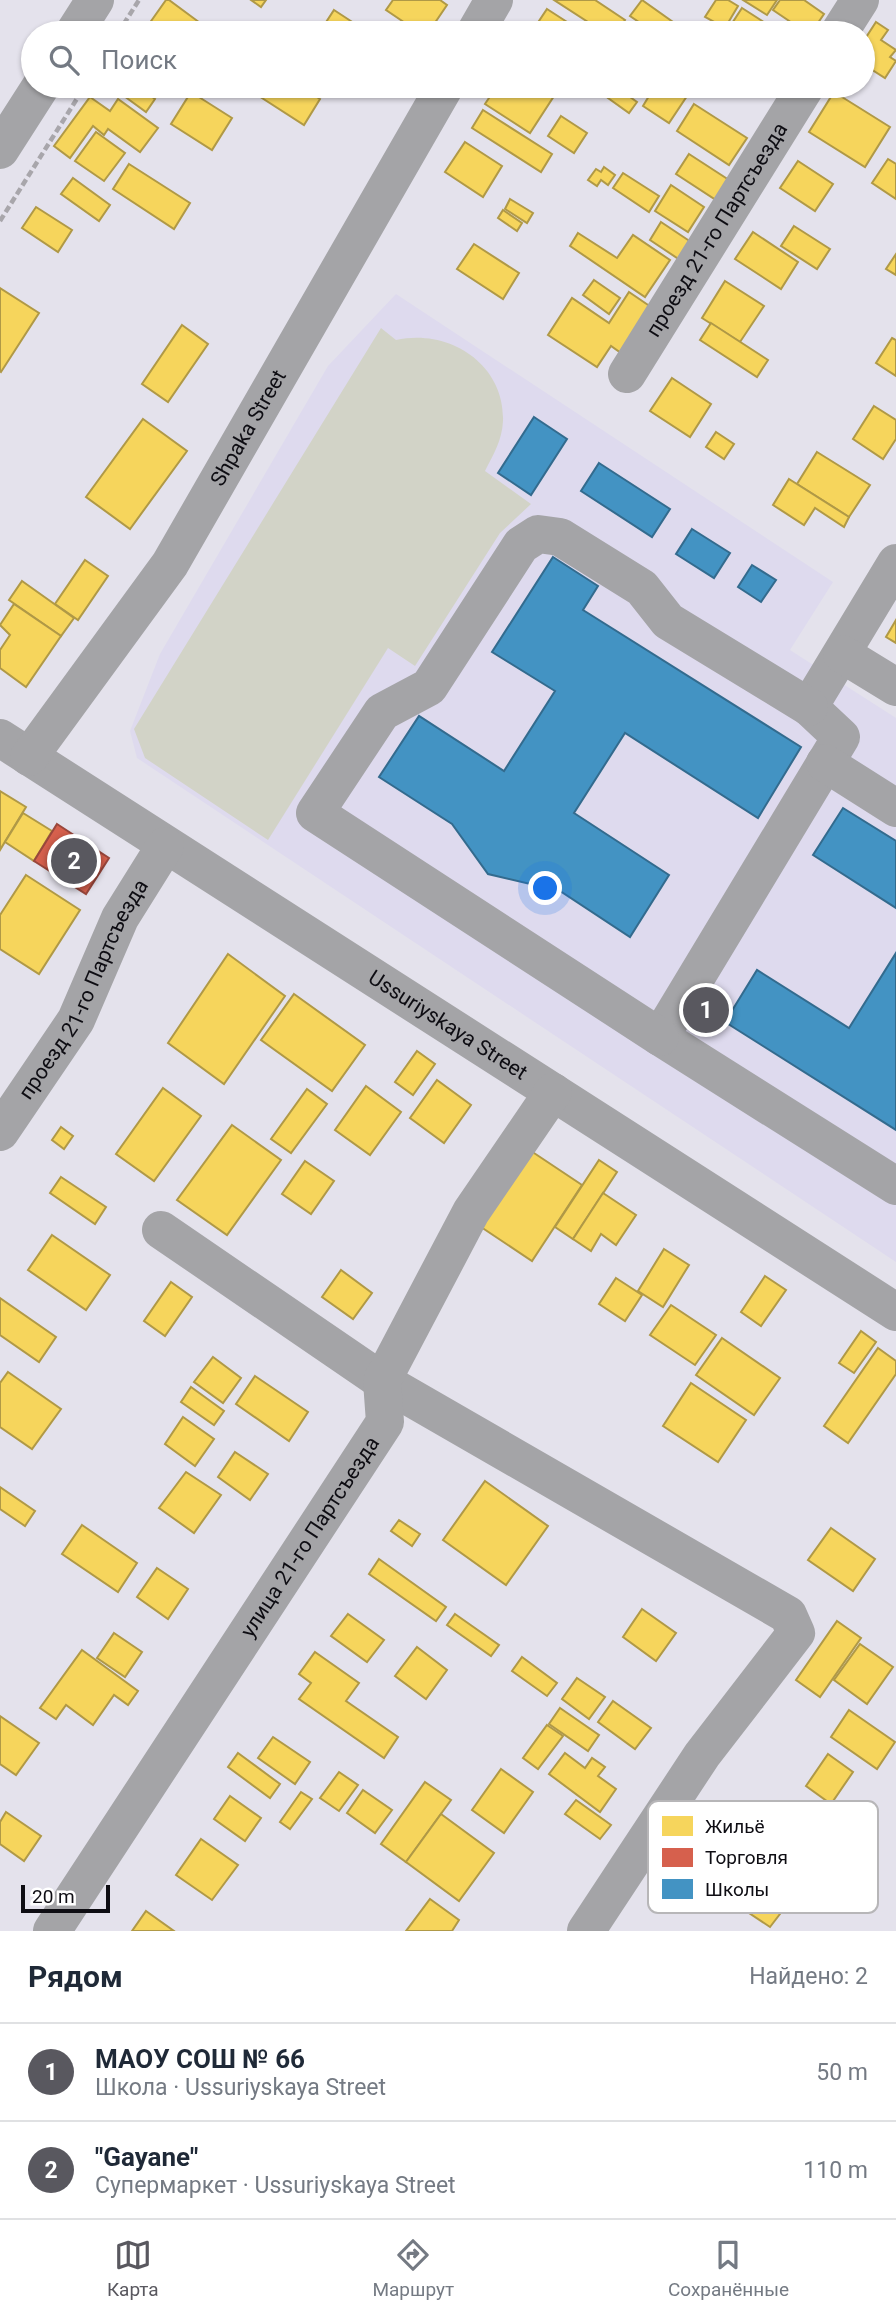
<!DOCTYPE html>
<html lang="ru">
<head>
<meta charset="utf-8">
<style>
  :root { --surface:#fff; --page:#f6f6f7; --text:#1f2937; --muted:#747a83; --line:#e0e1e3; --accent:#59585f }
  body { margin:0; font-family:Roboto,sans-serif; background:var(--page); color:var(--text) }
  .scale { position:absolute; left:21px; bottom:18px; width:89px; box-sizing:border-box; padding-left:7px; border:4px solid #0e0d13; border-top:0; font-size:19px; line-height:24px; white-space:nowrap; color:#0e0d13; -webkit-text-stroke:5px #fff; paint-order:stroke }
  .you { position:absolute; left:546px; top:889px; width:24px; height:24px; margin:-18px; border:5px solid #fff; border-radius:50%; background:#1a73e8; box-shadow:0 0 0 10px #1a73e833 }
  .badge { display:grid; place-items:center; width:46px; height:46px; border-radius:50%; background:var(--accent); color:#fff; font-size:23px; font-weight:700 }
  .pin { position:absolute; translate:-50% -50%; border:4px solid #fff; box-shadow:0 2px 7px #0006 }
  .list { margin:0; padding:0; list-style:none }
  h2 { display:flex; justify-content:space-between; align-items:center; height:91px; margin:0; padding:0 28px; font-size:30px }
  h2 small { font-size:23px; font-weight:400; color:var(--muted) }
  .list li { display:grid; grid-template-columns:46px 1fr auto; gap:21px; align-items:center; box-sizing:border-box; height:98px; padding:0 28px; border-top:2px solid var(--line) }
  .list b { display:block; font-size:26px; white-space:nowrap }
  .list p { margin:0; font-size:23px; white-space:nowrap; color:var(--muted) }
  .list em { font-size:23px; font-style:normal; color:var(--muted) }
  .icon { flex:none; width:38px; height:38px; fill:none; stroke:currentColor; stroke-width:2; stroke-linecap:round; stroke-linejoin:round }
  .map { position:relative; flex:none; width:896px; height:1931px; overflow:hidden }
  .search { position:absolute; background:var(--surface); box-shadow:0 2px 5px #0004; left:21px; right:21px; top:21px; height:77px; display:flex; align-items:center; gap:18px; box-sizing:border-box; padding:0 24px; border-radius:38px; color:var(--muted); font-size:26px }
  .sheet { height:287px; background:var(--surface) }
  nav { display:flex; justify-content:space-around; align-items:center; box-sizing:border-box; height:98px; border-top:2px solid var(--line); background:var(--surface); font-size:19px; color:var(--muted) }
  nav a { display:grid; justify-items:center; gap:4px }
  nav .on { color:var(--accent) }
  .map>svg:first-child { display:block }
</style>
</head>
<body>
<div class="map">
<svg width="896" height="1931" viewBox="0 0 896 1931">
  <rect width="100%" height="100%" fill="#e4e2ec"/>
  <polygon fill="#dedaee" points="396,294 833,582 790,650 896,718 896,1262 137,758 130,731 160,654 328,366"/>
  <path fill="#d2d3c7" d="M381,328L396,340C449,328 505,364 503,421C502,441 493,455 485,471L531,504L500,533L415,666L388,648L268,840L145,758L134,729Z"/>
  <g fill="#f6d55c" stroke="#b09946" stroke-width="2">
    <polygon points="166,0 169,0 211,31 209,33 161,33 149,24"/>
    <polygon points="251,0 266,0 261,7"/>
    <polygon points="393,0 440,0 447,5 428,33 420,33 386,10"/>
    <polygon points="554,0 595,0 625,20 616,33 605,33"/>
    <polygon points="642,0 673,22 665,33 655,33 630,16"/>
    <polygon points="716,0 728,0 738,6 725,28 705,17"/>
    <polygon points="743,0 777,0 767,15"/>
    <polygon points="780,0 804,0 824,14 811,33 807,33 773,10"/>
    <polygon points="742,8 770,26 766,33 737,33 729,28"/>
    <polygon points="547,9 584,33 531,33"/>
    <polygon points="334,10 369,33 319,33"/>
    <polygon points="876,22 888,30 881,40 896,50 890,57 896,61 885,78 863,64 863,42"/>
    <polygon points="115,86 137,86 155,99 146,112 113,88"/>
    <polygon points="249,86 299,86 320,99 304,125 248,89"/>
    <polygon points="497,86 537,86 554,96 530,133 485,104"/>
    <polygon points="595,86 611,86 607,93"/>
    <polygon points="655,86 670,86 687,96 669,123 643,106"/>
    <polygon points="616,87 637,102 629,113 608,98"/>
    <polygon points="191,92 232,118 212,150 171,124"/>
    <polygon points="834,92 890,127 865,167 809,132"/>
    <polygon points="90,97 110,111 118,99 158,128 140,152 108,129 104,135 93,126 70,158 54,146"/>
    <polygon points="694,104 747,138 729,165 677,131"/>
    <polygon points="483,110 552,154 541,172 472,128"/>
    <polygon points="561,116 587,133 574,153 548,136"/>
    <polygon points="96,132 125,153 104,181 75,161"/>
    <polygon points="465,142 502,166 483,197 445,172"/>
    <polygon points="689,154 729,180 716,200 676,174"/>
    <polygon points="888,159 896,164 896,199 872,183"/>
    <polygon points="798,161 833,184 815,211 780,188"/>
    <polygon points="129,164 190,203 174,229 113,189"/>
    <polygon points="604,167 615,175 608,185 601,180 597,186 588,180 596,169 601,172"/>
    <polygon points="623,173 659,196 649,212 613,188"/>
    <polygon points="73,178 110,205 99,221 61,194"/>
    <polygon points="671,185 704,207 688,232 655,211"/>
    <polygon points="510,199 533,213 527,223 505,209"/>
    <polygon points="36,207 72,230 58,252 22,228"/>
    <polygon points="503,210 522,223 517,231 498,218"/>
    <polygon points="661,222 694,244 683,262 650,240"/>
    <polygon points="794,226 830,249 817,269 781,246"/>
    <polygon points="753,232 798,262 781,289 735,259"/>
    <polygon points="578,233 617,258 633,235 670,260 645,297 570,246"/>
    <polygon points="474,244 519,273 503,299 457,269"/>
    <polygon points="896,254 896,275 886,269"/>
    <polygon points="594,280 620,298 609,314 583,295"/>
    <polygon points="725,281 764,306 740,342 702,318"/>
    <polygon points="0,288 39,313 1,372 0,371"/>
    <polygon points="629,292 651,307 621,353 611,346 597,367 548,335 572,298 609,323"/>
    <polygon points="711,323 768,360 757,377 700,340"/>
    <polygon points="182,325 208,344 168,402 142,384"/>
    <polygon points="892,338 896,340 896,376 876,363"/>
    <polygon points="672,378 711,404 690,437 650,411"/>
    <polygon points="874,406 896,420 896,439 883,459 853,439"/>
    <polygon points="143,419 187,451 130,529 86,497"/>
    <polygon points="716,432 734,444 724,459 706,447"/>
    <polygon points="817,452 870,485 849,517 797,484"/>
    <polygon points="789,479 849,517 844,527 815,508 804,525 773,505"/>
    <polygon points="85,560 108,576 78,620 55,604"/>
    <polygon points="22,581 74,618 61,636 9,600"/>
    <polygon points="14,604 61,636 26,687 0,668 0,650 10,635 0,625"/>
    <polygon points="896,620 896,643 886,637"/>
    <polygon points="0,791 26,807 0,850"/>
    <polygon points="23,813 52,831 34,861 5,842"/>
    <polygon points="26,875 80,910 39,974 0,949 0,915"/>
    <polygon points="228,954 285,996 224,1084 168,1043"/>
    <polygon points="294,994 365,1045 332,1091 261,1040"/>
    <polygon points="417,1051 435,1064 413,1095 395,1082"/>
    <polygon points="437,1080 471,1105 444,1143 410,1118"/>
    <polygon points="366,1086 401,1112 370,1155 335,1130"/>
    <polygon points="163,1088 201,1116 154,1181 116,1154"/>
    <polygon points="307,1089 327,1104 291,1153 271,1139"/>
    <polygon points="232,1125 281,1160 227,1235 177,1200"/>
    <polygon points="61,1127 73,1136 64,1149 52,1140"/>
    <polygon points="531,1151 582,1185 532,1261 481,1227"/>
    <polygon points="599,1160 617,1172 573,1239 555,1227"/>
    <polygon points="305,1161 334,1181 311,1214 282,1194"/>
    <polygon points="61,1177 106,1207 95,1224 50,1193"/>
    <polygon points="603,1193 636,1215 616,1245 601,1234 591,1251 573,1239"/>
    <polygon points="52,1235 110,1275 86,1310 28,1270"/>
    <polygon points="664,1249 689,1265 663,1307 638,1291"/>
    <polygon points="341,1270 372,1293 353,1319 322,1297"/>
    <polygon points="765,1276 786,1290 761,1326 741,1312"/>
    <polygon points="616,1278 642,1295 625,1321 599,1304"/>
    <polygon points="171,1282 192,1297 165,1336 144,1321"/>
    <polygon points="0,1298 56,1337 39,1362 0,1335"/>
    <polygon points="671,1305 716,1335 695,1365 650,1335"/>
    <polygon points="861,1331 876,1342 854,1373 839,1363"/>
    <polygon points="722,1338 780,1378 754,1415 696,1375"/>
    <polygon points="878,1348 896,1361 896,1374 848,1443 824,1426"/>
    <polygon points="213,1357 241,1378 223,1403 194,1382"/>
    <polygon points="8,1372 61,1409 32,1449 0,1427 0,1383"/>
    <polygon points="255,1376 308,1412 289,1441 236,1404"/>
    <polygon points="691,1383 746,1420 718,1462 663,1426"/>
    <polygon points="191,1387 224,1411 214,1425 181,1402"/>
    <polygon points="183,1417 214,1439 195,1466 165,1444"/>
    <polygon points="235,1452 268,1474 250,1500 218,1477"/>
    <polygon points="186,1472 221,1495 194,1533 159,1508"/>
    <polygon points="485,1481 548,1526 506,1585 443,1540"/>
    <polygon points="0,1487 35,1511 25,1526 0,1509"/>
    <polygon points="399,1520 420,1534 412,1546 391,1531"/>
    <polygon points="82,1525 137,1563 118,1592 62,1554"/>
    <polygon points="831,1528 875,1559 853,1591 808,1560"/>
    <polygon points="379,1559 446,1607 436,1621 369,1574"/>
    <polygon points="157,1568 188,1589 168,1619 137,1597"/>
    <polygon points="642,1609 676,1633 656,1661 623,1637"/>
    <polygon points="348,1614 384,1640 367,1662 331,1636"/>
    <polygon points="455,1614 499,1645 491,1656 447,1625"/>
    <polygon points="837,1621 861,1638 820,1697 796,1680"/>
    <polygon points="114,1633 142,1652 125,1677 97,1658"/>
    <polygon points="860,1644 893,1667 867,1704 834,1680"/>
    <polygon points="417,1647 447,1670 426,1699 395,1676"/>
    <polygon points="82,1650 138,1691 128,1705 114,1695 93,1725 66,1705 56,1719 40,1708"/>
    <polygon points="315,1652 359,1683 346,1701 398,1737 384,1758 299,1699 311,1683 299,1674"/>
    <polygon points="522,1657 557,1683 547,1696 512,1671"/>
    <polygon points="577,1678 605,1697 589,1719 562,1699"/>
    <polygon points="613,1701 651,1728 635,1749 598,1722"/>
    <polygon points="560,1708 599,1735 588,1751 549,1724"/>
    <polygon points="849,1710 895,1742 877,1769 831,1737"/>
    <polygon points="0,1716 39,1743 16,1775 0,1764"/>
    <polygon points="547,1725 563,1736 538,1769 523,1758"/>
    <polygon points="273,1737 310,1762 295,1784 258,1758"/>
    <polygon points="238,1753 280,1784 270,1798 228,1767"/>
    <polygon points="565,1753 585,1768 592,1758 605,1767 598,1776 616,1789 600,1812 549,1774"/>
    <polygon points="828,1754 853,1772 831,1804 806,1786"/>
    <polygon points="501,1769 533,1792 504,1833 472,1810"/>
    <polygon points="339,1772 358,1785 339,1811 320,1798"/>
    <polygon points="425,1782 451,1800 406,1862 381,1844"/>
    <polygon points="363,1790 392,1810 375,1833 347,1813"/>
    <polygon points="301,1792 312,1799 290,1829 280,1822"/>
    <polygon points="230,1796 261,1818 245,1841 214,1819"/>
    <polygon points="576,1800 611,1825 600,1839 565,1814"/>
    <polygon points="6,1812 41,1836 24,1861 0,1844 0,1822"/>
    <polygon points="441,1814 494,1853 459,1901 406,1862"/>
    <polygon points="201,1839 238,1865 212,1900 176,1875"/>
    <polygon points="753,1889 783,1910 770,1927 740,1907"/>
    <polygon points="430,1899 459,1920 452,1931 406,1931"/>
    <polygon points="146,1911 174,1931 132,1931"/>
  </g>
  <polygon fill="#d6604d" stroke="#9a473c" stroke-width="2" points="57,824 109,858 86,894 34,861"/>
  <g fill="#4393c3" stroke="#336b8e" stroke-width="2">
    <polygon points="534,417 567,439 531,495 498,473"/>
    <polygon points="599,463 670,509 652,537 581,491"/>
    <polygon points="692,529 730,553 714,578 676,554"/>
    <polygon points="553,557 598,586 583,610 801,747 758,818 625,733 574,813 669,875 630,937 560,891 488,874 452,824 379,777 419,716 504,771 555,691 492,652"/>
    <polygon points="752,565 776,580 761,602 738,587"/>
    <polygon points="843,808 896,841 896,908 813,855"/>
    <polygon points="896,953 896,1130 725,1022 757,970 849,1028"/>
  </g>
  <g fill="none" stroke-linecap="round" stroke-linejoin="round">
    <g stroke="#a8a6ab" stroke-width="4.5" stroke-dasharray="7 3.5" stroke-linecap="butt">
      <polyline points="118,33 139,0"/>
      <polyline points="0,221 85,86"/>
    </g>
    <g stroke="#a4a4a7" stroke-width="38">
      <polyline points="74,33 95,0"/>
      <polyline points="475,33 494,0"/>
      <polyline points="839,33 860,0"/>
      <polyline points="0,150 41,86"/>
      <path id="s1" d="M627,374L806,86"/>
      <polyline points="896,563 809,707 841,737 660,1037 896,1186"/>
      <polyline points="842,654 896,687"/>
      <path id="s2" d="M0,738L896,1312"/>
      <path id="s3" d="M29,757L170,564L445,86"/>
      <polyline points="825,763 896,808"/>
      <polyline points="660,1037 315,813 382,712 429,687 521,545 538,534 560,537 642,588 668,621 809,707"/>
      <path id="s4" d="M0,1132L76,1020L120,918L165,846"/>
      <polyline points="161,1230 382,1381 788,1615 796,1633 702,1755 586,1931"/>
      <path id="s5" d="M52,1931L385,1422L382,1381L471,1212L553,1092"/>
    </g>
  </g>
  <g text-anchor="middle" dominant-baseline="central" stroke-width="7" stroke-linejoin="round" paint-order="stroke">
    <g font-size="21" fill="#0e0d13" stroke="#fff">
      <text stroke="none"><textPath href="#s1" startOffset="170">проезд 21-го Партсъезда</textPath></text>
      <text stroke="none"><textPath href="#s3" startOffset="396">Shpaka Street</textPath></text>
      <text stroke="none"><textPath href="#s4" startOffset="166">проезд 21-го Партсъезда</textPath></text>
      <text stroke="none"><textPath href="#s2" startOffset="532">Ussuriyskaya Street</textPath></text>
      <text stroke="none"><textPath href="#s5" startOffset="471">улица 21-го Партсъезда</textPath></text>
    </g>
  </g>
  <rect x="648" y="1801" width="230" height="112" rx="10" fill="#fff" stroke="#b7b6b8" stroke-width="2"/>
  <rect x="662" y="1816" width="31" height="20" fill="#f6d55c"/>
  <rect x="662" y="1848" width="31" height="19" fill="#d6604d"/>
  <rect x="662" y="1879" width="31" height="20" fill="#4393c3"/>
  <g font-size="19" fill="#0e0d13">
    <text x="705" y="1833">Жильё</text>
    <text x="705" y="1864">Торговля</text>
    <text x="705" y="1896">Школы</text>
  </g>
</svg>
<div class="scale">20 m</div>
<div class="you"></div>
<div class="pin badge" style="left:706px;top:1010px">1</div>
<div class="pin badge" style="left:74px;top:861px">2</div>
<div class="search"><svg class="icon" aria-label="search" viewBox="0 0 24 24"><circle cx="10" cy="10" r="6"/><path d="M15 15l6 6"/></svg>Поиск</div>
</div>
<section class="sheet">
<h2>Рядом<small>Найдено: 2</small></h2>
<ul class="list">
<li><span class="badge">1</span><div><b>МАОУ СОШ № 66</b><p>Школа · Ussuriyskaya Street</p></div><em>50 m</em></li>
<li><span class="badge">2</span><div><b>&quot;Gayane&quot;</b><p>Супермаркет · Ussuriyskaya Street</p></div><em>110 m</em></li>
</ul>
</section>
<nav>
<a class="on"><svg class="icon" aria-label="map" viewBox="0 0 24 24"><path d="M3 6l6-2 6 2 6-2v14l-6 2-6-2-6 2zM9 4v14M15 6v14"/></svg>Карта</a>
<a><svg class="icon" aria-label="directions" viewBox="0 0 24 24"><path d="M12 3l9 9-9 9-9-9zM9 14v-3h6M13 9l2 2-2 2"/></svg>Маршрут</a>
<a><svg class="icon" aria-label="saved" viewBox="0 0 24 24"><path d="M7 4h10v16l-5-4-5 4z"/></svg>Сохранённые</a>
</nav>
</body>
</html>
